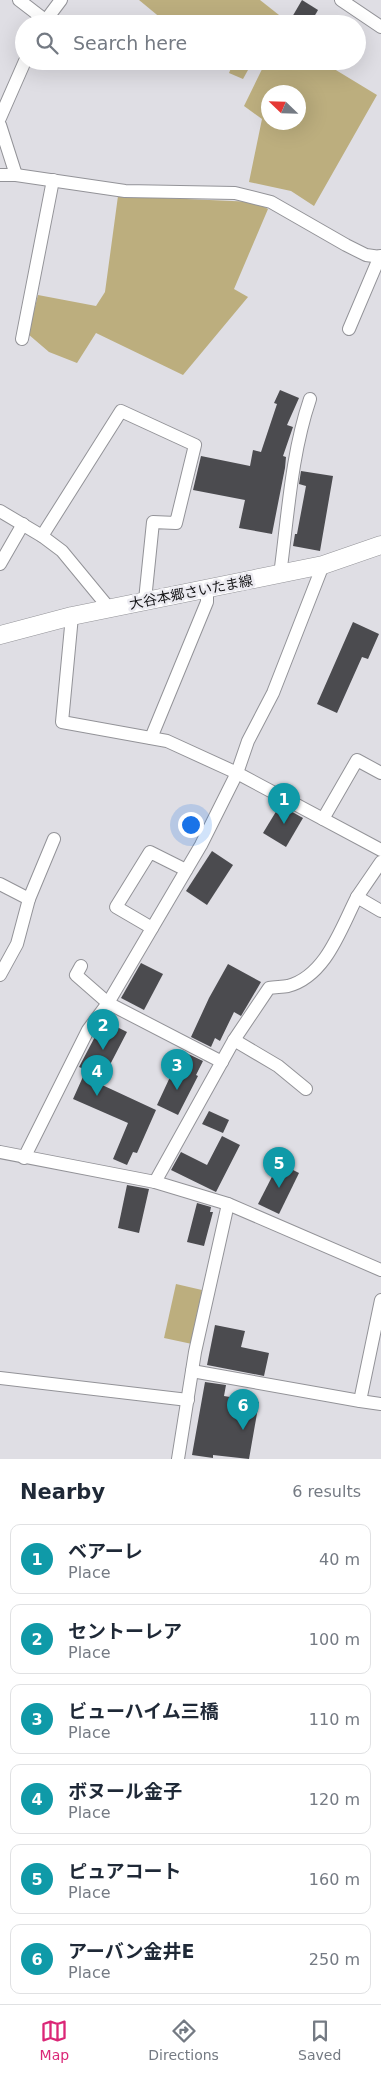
<!DOCTYPE html>
<html lang="en">
<head>
<meta charset="utf-8">
<style>
  :root { --surface:#fff; --page:#f6f6f7; --text:#1f2937; --muted:#747a83; --line:#e0e1e3; --accent:#db2777 }
  body { margin:0; font-family:"DejaVu Sans","Noto Sans JP",sans-serif; background:var(--page); color:var(--text) }
  .compass { position:absolute; left:261px; top:85px; width:45px; height:45px; border-radius:50%; background:var(--surface); box-shadow:0 5px 20px #0002; rotate:293deg }
  .you { position:absolute; left:190px; top:824px; width:18px; height:18px; margin:-12px; border:4px solid #fff; border-radius:50%; background:#1a73e8; box-shadow:0 0 0 8px #1a73e833 }
  .badge { display:grid; place-items:center; width:32px; height:32px; border-radius:50%; background:var(--accent); color:#fff; font-size:16px; font-weight:700 }
  .pin { position:absolute; translate:-50% -41px; filter:drop-shadow(0 1px 2px #0008) }
  .pin::after { content:''; position:absolute; top:26px; width:18px; height:15px; background:inherit; clip-path:polygon(0 0,100% 0,50% 100%) }
  .list { margin:0; padding:0; list-style:none }
  h2 { display:flex; justify-content:space-between; align-items:center; height:65px; margin:0; padding:0 20px; font-size:21px }
  h2 small { font-size:16px; font-weight:400; color:var(--muted) }
  .list li { display:grid; grid-template-columns:32px 1fr auto; gap:15px; align-items:center; box-sizing:border-box; height:70px; margin:0 10px 10px; padding:0 10px; border:1px solid var(--line); border-radius:10px }
  .list b { display:block; font-size:19px; white-space:nowrap }
  .list p { margin:0; font-size:16px; white-space:nowrap; color:var(--muted) }
  .list em { font-size:16px; font-style:normal; color:var(--muted) }
  .icon { flex:none; width:28px; height:28px; fill:none; stroke:currentColor; stroke-width:2; stroke-linecap:round; stroke-linejoin:round }
  .map { position:relative; flex:none; width:381px; height:1459px; overflow:hidden }
  .search { position:absolute; background:var(--surface); box-shadow:0 5px 20px #0002; left:15px; right:15px; top:15px; height:55px; display:flex; align-items:center; gap:12px; box-sizing:border-box; padding:0 18px; border-radius:28px; color:var(--muted); font-size:19px }
  .sheet { height:545px; background:var(--surface) }
  nav { display:flex; justify-content:space-around; align-items:center; box-sizing:border-box; height:70px; border-top:1px solid var(--line); background:var(--surface); font-size:14px; color:var(--muted) }
  nav a { display:grid; justify-items:center; gap:2px }
  nav .on { color:var(--accent) }
  .map>svg:first-child { display:block }
</style>
</head>
<body>
<div class="map">
<svg width="381" height="1459" viewBox="0 0 381 1459">
  <rect width="100%" height="100%" fill="#dfdee4"/>
  <g fill="#bcae7e" fill-rule="evenodd">
    <polygon points="139,0 260,0 279,15 274,24 168,24"/>
    <polygon points="234,61 253,61 243,79 229,73"/>
    <path d="M266,61H321L377,95L314,206L291,191L249,182L262,119L244,106ZM298,92V122H268V92Z"/>
    <polygon points="118,196 255,202 268,209 234,289 248,297 183,375 96,333 77,363 49,352 28,334 38,295 96,306 105,292"/>
    <polygon points="176,1284 202,1290 192,1344 164,1338"/>
  </g>
  <g fill="#4b4b4f">
    <polygon points="302,0 318,10 310,24 288,24"/>
    <polygon points="280,390 299,398 287,425 293,427 283,456 286,457 285,468 272,534 239,528 245,500 193,490 201,456 250,466 253,450 261,452 277,404 274,403"/>
    <polygon points="301,471 333,476 320,551 293,546 295,534 297,534 306,486 299,484"/>
    <polygon points="353,622 379,634 368,659 362,657 337,713 317,704"/>
    <polygon points="280,805 303,818 286,847 263,833"/>
    <polygon points="212,851 233,865 207,905 186,891"/>
    <polygon points="141,963 163,974 144,1010 121,998"/>
    <polygon points="228,964 261,982 241,1016 234,1012 220,1041 215,1038 211,1047 191,1037 209,998"/>
    <polygon points="105,1021 127,1032 100,1084 156,1110 137,1153 133,1152 127,1165 113,1159 128,1123 73,1099 86,1070 79,1067 98,1031"/>
    <polygon points="180,1050 203,1061 196,1075 198,1076 178,1115 157,1105 177,1062 175,1061"/>
    <polygon points="209,1111 229,1120 223,1133 202,1124"/>
    <polygon points="222,1136 240,1145 216,1192 171,1170 181,1152 207,1165"/>
    <polygon points="279,1163 299,1173 279,1214 258,1204"/>
    <polygon points="127,1185 149,1189 139,1233 118,1228"/>
    <polygon points="197,1203 211,1207 210,1212 213,1212 204,1246 187,1242"/>
    <polygon points="215,1325 245,1331 241,1347 269,1353 264,1376 207,1365"/>
    <polygon points="205,1382 226,1385 224,1396 259,1402 249,1459 213,1455 213,1458 192,1455"/>
  </g>
  <g fill="none" stroke-linecap="round" stroke-linejoin="round">
    <g stroke="#939398" stroke-width="14">
      <g id="minor">
        <polyline points="19,0 45,20"/>
        <polyline points="341,0 381,27"/>
        <polyline points="43,24 61,0"/>
        <polyline points="0,118 25,61"/>
        <polyline points="0,125 16,175"/>
        <polyline points="0,175 16,175 125,191 235,193 271,202 346,245 366,255 381,257"/>
        <polyline points="349,329 380,256"/>
        <polyline points="22,339 53,180"/>
        <polyline points="0,511 42,536 62,551 109,608"/>
        <polyline points="42,536 121,411 195,445 176,523 153,522 145,600"/>
        <polyline points="0,564 23,524"/>
        <path d="M280,575C288,516 291,455 310,399"/>
        <polyline points="72,616 62,722 167,741 237,773 381,850"/>
        <polyline points="151,738 207,602 207,588"/>
        <polyline points="323,819 357,760 381,773"/>
        <polyline points="0,884 29,899"/>
        <polyline points="357,897 381,862"/>
        <polyline points="152,928 116,907 150,852 186,870"/>
        <polyline points="81,966 76,975 108,1003 222,1062"/>
        <polyline points="0,975 17,944 29,899 54,839"/>
        <polyline points="234,1040 278,1066 306,1089"/>
        <polyline points="0,1152 155,1182 228,1204 381,1270"/>
        <polyline points="24,1158 88,1030 108,1003 201,845 237,773 248,741 273,693 323,565"/>
        <path d="M155,1182L234,1040L269,988C275,987 282,987 288,986C326,976 341,928 357,897L381,911"/>
        <polyline points="381,1300 360,1401 381,1404"/>
        <polyline points="192,1371 360,1401"/>
        <polyline points="0,1378 188,1400"/>
        <polyline points="178,1459 195,1352 228,1204"/>
      </g>
    </g>
    <g stroke="#939398" stroke-width="19">
      <polyline id="secondary" points="0,635 72,616 323,565 381,545"/>
    </g>
    <use href="#minor" stroke="#fff" stroke-width="12"/>
    <use href="#secondary" stroke="#fff" stroke-width="18"/>
  </g>
  <g text-anchor="middle" dominant-baseline="central" stroke-width="5" stroke-linejoin="round" paint-order="stroke">
    <g font-size="14" fill="#161618" stroke="#ecebf1">
      <text transform="translate(191 592) rotate(-11)">大谷本郷さいたま線</text>
    </g>
  </g>
</svg>
<svg class="compass" viewBox="-18 -18 36 36"><path d="M0-13l5 13h-10z" fill="#e53935"/><path d="M0 13l5-13h-10z" fill="#747a83"/></svg>
<div class="you"></div>
<div class="pin badge" style="left:284px;top:824px;background:#0f9aa8">1</div>
<div class="pin badge" style="left:103px;top:1050px;background:#0f9aa8">2</div>
<div class="pin badge" style="left:177px;top:1090px;background:#0f9aa8">3</div>
<div class="pin badge" style="left:97px;top:1096px;background:#0f9aa8">4</div>
<div class="pin badge" style="left:279px;top:1188px;background:#0f9aa8">5</div>
<div class="pin badge" style="left:243px;top:1430px;background:#0f9aa8">6</div>
<div class="search"><svg class="icon" aria-label="search" viewBox="0 0 24 24"><circle cx="10" cy="10" r="6"/><path d="M15 15l6 6"/></svg>Search here</div>
</div>
<section class="sheet">
<h2>Nearby<small>6 results</small></h2>
<ul class="list">
<li><span class="badge" style="background:#0f9aa8">1</span><div><b>ベアーレ</b><p>Place</p></div><em>40 m</em></li>
<li><span class="badge" style="background:#0f9aa8">2</span><div><b>セントーレア</b><p>Place</p></div><em>100 m</em></li>
<li><span class="badge" style="background:#0f9aa8">3</span><div><b>ビューハイム三橋</b><p>Place</p></div><em>110 m</em></li>
<li><span class="badge" style="background:#0f9aa8">4</span><div><b>ボヌール金子</b><p>Place</p></div><em>120 m</em></li>
<li><span class="badge" style="background:#0f9aa8">5</span><div><b>ピュアコート</b><p>Place</p></div><em>160 m</em></li>
<li><span class="badge" style="background:#0f9aa8">6</span><div><b>アーバン金井E</b><p>Place</p></div><em>250 m</em></li>
</ul>
</section>
<nav>
<a class="on"><svg class="icon" aria-label="map" viewBox="0 0 24 24"><path d="M3 6l6-2 6 2 6-2v14l-6 2-6-2-6 2zM9 4v14M15 6v14"/></svg>Map</a>
<a><svg class="icon" aria-label="directions" viewBox="0 0 24 24"><path d="M12 3l9 9-9 9-9-9zM9 14v-3h6M13 9l2 2-2 2"/></svg>Directions</a>
<a><svg class="icon" aria-label="saved" viewBox="0 0 24 24"><path d="M7 4h10v16l-5-4-5 4z"/></svg>Saved</a>
</nav>
</body>
</html>
